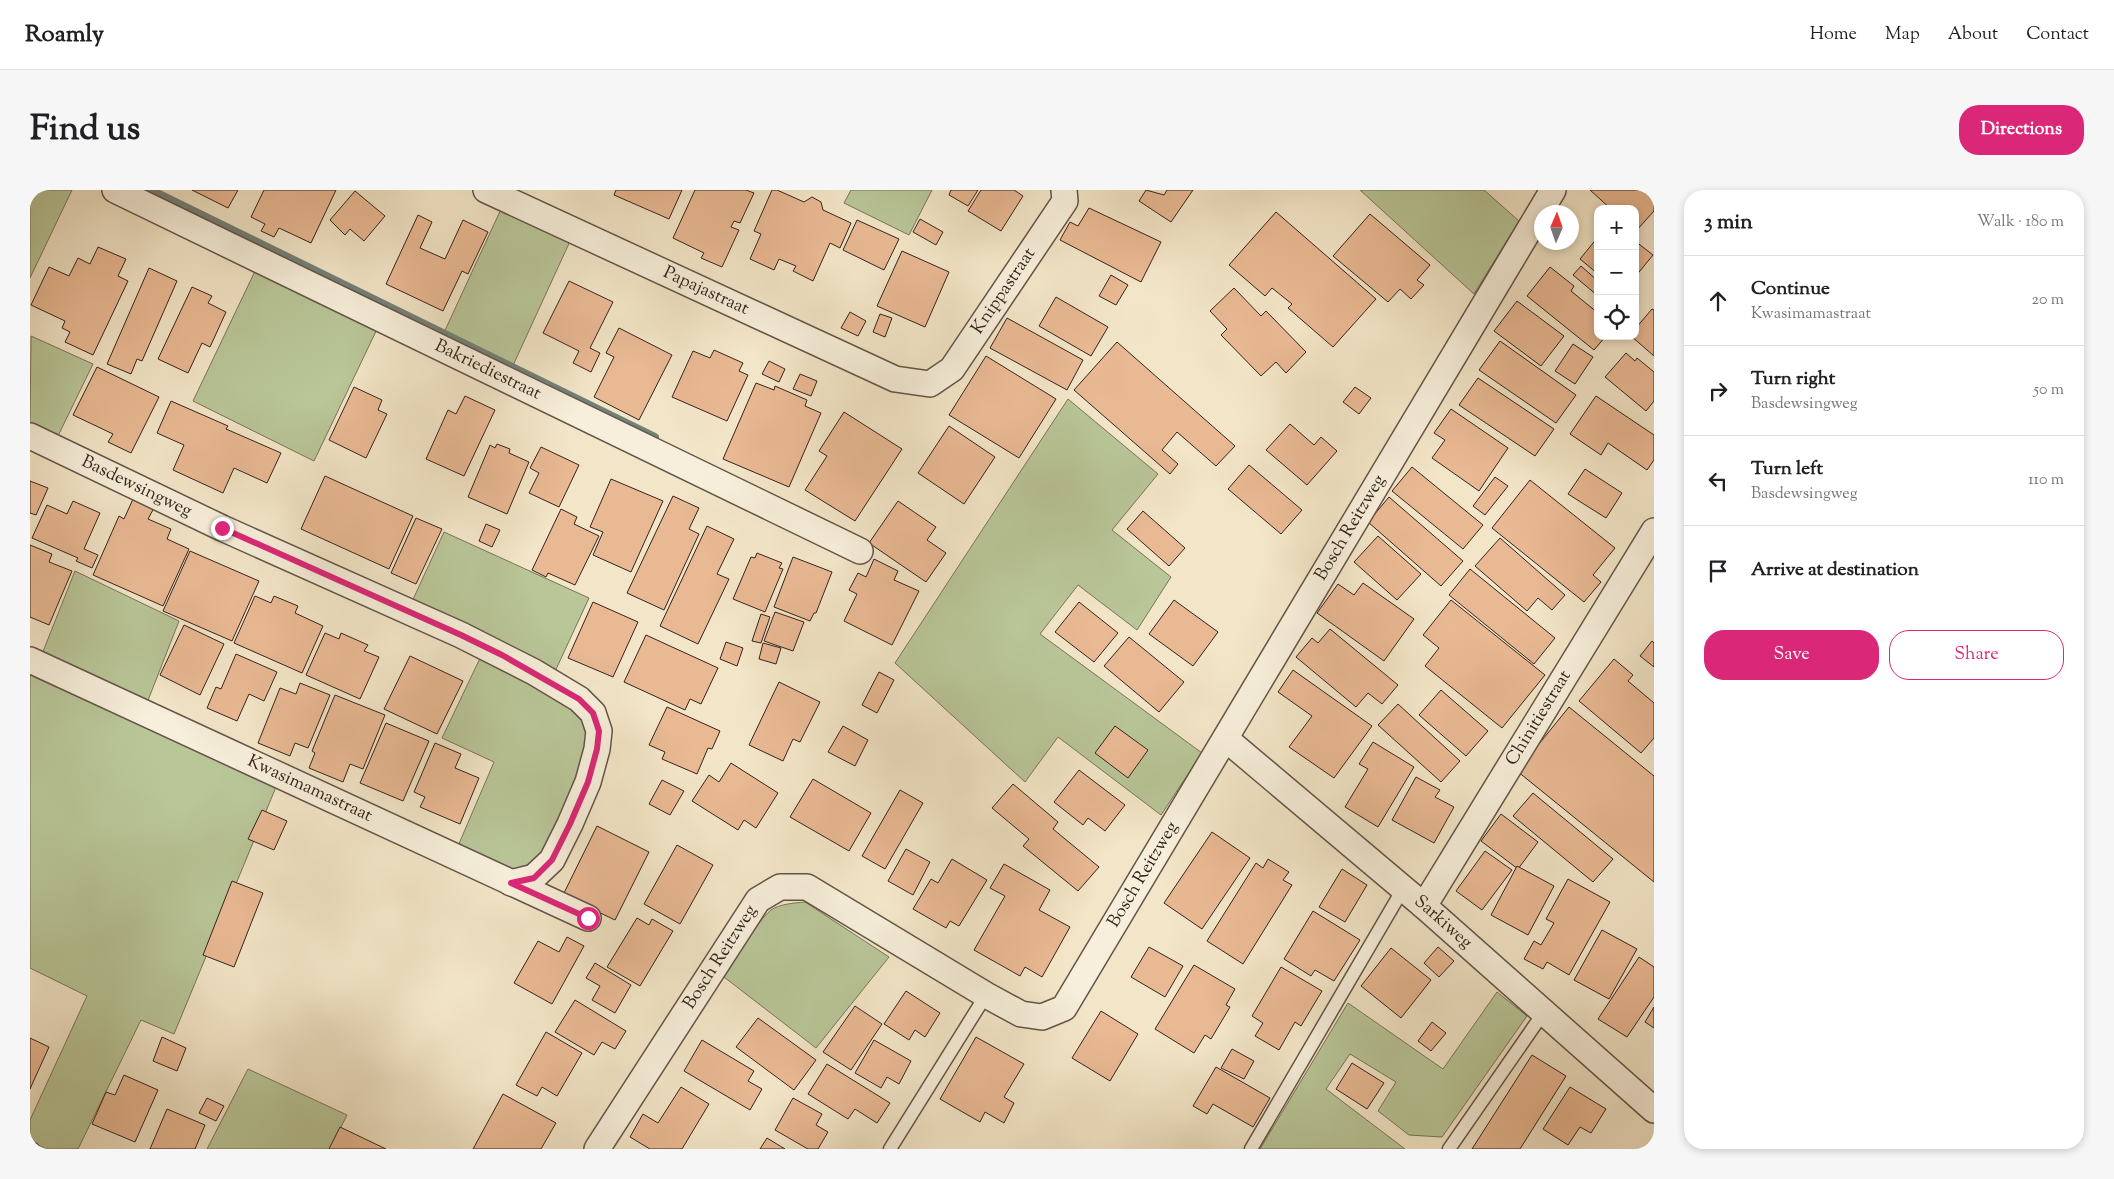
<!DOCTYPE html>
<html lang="en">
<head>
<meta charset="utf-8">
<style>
  :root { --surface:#fff; --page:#f6f6f6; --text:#202124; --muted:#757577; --line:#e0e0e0; --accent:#db2777 }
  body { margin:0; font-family:"Sorts Mill Goudy",serif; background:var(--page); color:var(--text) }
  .controls { position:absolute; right:15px; top:15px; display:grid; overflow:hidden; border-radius:10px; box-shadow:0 2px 8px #0003 }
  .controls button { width:45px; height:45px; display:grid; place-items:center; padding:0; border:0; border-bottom:1px solid var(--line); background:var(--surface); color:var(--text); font:25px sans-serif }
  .compass { position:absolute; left:1504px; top:15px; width:45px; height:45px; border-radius:50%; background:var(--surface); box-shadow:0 2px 8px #0003; rotate:2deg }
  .stop { position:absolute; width:15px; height:15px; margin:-11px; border:4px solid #db2777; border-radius:50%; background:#fff }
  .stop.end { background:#db2777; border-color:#fff; box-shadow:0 1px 5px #0008 }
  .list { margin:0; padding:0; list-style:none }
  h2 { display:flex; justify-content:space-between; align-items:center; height:65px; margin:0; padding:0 20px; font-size:21px }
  h2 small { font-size:16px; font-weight:400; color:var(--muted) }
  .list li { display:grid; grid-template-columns:32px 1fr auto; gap:15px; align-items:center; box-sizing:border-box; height:90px; padding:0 20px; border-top:1px solid var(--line) }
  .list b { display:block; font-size:19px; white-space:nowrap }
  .list p { margin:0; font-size:16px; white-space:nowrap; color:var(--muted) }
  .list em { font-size:16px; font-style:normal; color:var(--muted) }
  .actions { display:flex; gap:10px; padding:15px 20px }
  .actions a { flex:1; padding:11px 0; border:1px solid var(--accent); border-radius:20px; text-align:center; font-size:18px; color:var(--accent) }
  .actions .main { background:var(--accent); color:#fff }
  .icon { flex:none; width:28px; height:28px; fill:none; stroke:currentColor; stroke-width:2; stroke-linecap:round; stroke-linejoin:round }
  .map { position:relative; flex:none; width:1624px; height:959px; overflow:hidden; border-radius:20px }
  header { display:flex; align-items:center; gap:30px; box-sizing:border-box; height:70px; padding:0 25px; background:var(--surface); border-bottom:1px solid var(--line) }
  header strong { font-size:24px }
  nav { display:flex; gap:28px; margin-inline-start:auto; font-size:18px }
  .intro { display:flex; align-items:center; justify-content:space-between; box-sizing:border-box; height:120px; padding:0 30px }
  h1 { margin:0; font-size:35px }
  .button { padding:12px 22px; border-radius:20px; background:var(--accent); color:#fff; font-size:18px; font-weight:700 }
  main { display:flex; gap:30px; padding:0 30px }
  aside { flex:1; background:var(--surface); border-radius:20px; box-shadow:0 2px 8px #0003 }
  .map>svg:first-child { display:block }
</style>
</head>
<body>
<header>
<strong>Roamly</strong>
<nav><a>Home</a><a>Map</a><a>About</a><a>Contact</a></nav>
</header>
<div class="intro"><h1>Find us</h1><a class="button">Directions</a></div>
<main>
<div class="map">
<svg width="1624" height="959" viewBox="0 0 1624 959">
  <rect width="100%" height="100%" fill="#f3e6c8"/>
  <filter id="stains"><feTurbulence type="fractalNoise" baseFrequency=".004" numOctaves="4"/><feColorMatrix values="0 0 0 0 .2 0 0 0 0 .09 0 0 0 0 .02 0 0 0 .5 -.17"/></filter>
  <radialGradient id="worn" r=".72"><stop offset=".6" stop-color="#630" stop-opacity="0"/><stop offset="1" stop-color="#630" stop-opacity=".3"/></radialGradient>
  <g fill="#b9c698" stroke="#78745a">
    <polygon points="0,0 42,0 0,88"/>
    <polygon points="821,0 902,0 879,45 814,13"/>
    <polygon points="1330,0 1454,0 1489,31 1444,104"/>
    <polygon points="472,17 542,47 480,182 411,149"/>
    <polygon points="227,77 349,135 284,271 163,211"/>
    <polygon points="1,146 63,174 27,248 0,235"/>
    <polygon points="1038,209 1128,284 1082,340 1141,387 1107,440 1048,395 1010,444 1172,563 1131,625 1028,547 995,592 865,473"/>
    <polygon points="414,342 559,408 522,488 380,416"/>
    <polygon points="45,381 149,431 115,518 10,469"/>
    <polygon points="453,462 547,516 561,545 528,647 490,685 425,663 464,572 412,548"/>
    <polygon points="0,485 246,597 144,844 111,830 48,959 16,959 0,951 0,930 57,806 0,778"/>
    <path d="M775,712L859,767L786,858L694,787C706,769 725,733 741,720C750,714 764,713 775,712Z"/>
    <polygon points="1467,802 1497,826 1412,947 1379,945 1348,921 1366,892 1320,864 1296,899 1375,959 1230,959 1318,813 1413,879"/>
    <polygon points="218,879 317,925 300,959 177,959"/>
  </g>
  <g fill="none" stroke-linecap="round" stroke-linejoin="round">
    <polyline stroke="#738179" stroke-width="8" points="121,0 625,247"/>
  </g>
  <g fill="#e9b993" stroke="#36231c">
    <polygon points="162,0 208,0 198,18"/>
    <polygon points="234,0 306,0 281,53 249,38 244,47 231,41 235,34 221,27"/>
    <polygon points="586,0 652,0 639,29 584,5"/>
    <polygon points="665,0 716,0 724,3 710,33 704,31 701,37 709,40 692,77 671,68 674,63 643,48"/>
    <polygon points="742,0 747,0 774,12 782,7 791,12 793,20 821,33 810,58 800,53 783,91 763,81 766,76 749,69 744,80 720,69 731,44 724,41"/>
    <polygon points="921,0 948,0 938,16 919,5"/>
    <polygon points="951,0 984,0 993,6 971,41 938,21"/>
    <polygon points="1116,0 1134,5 1137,0 1163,0 1141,32 1109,11"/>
    <polygon points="1560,0 1616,0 1624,8 1624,21 1606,41 1605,19 1581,19"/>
    <polygon points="325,1 355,26 334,51 320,39 315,45 300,30"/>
    <polygon points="1059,18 1131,52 1111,92 1030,50 1040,32 1048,36"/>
    <polygon points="1246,22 1346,109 1303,157 1258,118 1262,114 1242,98 1235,106 1199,75"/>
    <polygon points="1340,24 1400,75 1387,90 1394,95 1381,109 1370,99 1358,112 1303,66"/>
    <polygon points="388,25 402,32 390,58 415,69 433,30 458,42 438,84 432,81 413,121 356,94"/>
    <polygon points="890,29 913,42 906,55 883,42"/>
    <polygon points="827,30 869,49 854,80 813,60"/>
    <polygon points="1568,47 1568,84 1550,69"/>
    <polygon points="1605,51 1623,65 1605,87"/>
    <polygon points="68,57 96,69 88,86 98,91 63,165 35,152 40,142 32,138 35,131 1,115 19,77 39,86 48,68 60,74"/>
    <polygon points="872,61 919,82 895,137 847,116"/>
    <polygon points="1551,76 1568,91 1568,106 1543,85"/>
    <polygon points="1520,77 1544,96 1541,101 1568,123 1568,146 1576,146 1564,160 1497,106"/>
    <polygon points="119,78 147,91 112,171 107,169 101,184 77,174"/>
    <polygon points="1081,85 1098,95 1086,115 1069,106"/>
    <polygon points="539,91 583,112 560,158 570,163 561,182 543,173 549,161 513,143"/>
    <polygon points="162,97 182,106 178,113 196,122 180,157 172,153 158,183 128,169"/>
    <polygon points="1204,98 1231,126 1236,121 1276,162 1256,183 1246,172 1231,186 1191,145 1197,139 1180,121"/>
    <polygon points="1026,107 1078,137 1061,166 1009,136"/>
    <polygon points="1487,111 1534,146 1511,176 1464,141"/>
    <polygon points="1622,119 1624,120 1624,166 1601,146 1605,146 1605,139"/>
    <polygon points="820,122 836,131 828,146 811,138"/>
    <polygon points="850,124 862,128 855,147 843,142"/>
    <polygon points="977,128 1053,170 1037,200 960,158"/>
    <polygon points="589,138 642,165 609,230 564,207 584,167 576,163"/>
    <polygon points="1470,151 1546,205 1526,233 1449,180"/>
    <polygon points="1087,152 1205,256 1186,276 1147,242 1132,260 1148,274 1140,284 1044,200"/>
    <polygon points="1543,154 1563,167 1545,194 1525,181"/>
    <polygon points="684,160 713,173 709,181 718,185 697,231 642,207 663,161 680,168"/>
    <polygon points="1596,163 1605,171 1607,168 1624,182 1624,211 1616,221 1575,187"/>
    <polygon points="956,166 1026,209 989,268 919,225"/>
    <polygon points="739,171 755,179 749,192 732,184"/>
    <polygon points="67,177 129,207 101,263 78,252 83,244 43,225"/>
    <polygon points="770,184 787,191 781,206 763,199"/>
    <polygon points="1448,188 1524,239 1505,266 1429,215"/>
    <polygon points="726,193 744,200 745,196 777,210 775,216 791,223 759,297 693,269"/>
    <polygon points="324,197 352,210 348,220 357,224 336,268 299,250"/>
    <polygon points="1325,197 1341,208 1329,224 1313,212"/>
    <polygon points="435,206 465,220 434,286 396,269 418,220 426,224"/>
    <polygon points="1566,206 1624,245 1624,270 1617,280 1578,253 1571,265 1540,244"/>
    <polygon points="141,211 198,236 196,239 251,263 237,293 204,278 193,303 143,280 154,255 127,243"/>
    <polygon points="1421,219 1478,258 1449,301 1402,268 1415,250 1404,243"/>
    <polygon points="814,222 872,259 825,331 775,300 797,266 789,261"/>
    <polygon points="1260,234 1284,255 1291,247 1307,261 1277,295 1236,260"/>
    <polygon points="919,236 965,267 934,314 888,283"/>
    <polygon points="467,254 480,259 479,263 499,272 477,324 438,307 460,255 465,258"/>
    <polygon points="511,257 549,275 529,317 499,303 509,283 500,278"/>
    <polygon points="1219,275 1272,320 1251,344 1198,299"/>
    <polygon points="1382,277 1453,335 1433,359 1362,301"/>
    <polygon points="1555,279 1592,303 1576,328 1538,304"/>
    <polygon points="295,286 383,326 359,379 271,339"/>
    <polygon points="1465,287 1478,296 1455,325 1443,316"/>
    <polygon points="581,289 633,311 601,382 563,365 573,342 560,337"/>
    <polygon points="1500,290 1585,358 1563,385 1571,392 1554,412 1462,338"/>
    <polygon points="0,291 18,298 6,325 0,323"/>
    <polygon points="643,306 669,318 659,339 669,344 634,420 597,403"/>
    <polygon points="1359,307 1433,371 1411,396 1338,332"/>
    <polygon points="103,309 124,318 118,329 141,339 137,349 159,359 133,416 63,385 89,326 94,329"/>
    <polygon points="43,311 70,323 54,359 68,365 62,378 46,371 48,368 2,348 17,315 37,324"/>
    <polygon points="868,311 906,337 897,350 916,363 896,392 839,353"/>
    <polygon points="531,319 547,327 544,334 569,346 545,395 518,383 516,387 502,380"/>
    <polygon points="1113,321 1155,358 1139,376 1097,339"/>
    <polygon points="386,328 412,339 386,394 361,383"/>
    <polygon points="456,334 470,340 462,357 449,351"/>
    <polygon points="677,336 704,349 687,384 699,389 668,454 630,436"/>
    <polygon points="1348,346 1391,384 1367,410 1324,372"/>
    <polygon points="1470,348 1535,405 1522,420 1508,408 1497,421 1445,376"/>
    <polygon points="0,355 22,364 19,372 42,381 19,435 0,427"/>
    <polygon points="160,361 229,391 202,451 133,421"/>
    <polygon points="727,363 752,373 749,378 753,379 735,422 703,409 721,367 725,368"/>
    <polygon points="763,367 802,382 786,423 784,423 780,431 744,417"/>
    <polygon points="844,369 868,381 864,390 889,401 862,455 814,431 827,404 819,400 828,383 836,387"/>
    <polygon points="1440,379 1525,448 1504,474 1419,405"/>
    <polygon points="1333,393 1384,429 1354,471 1287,423 1308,394 1324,405"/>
    <polygon points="225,406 241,413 244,406 268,416 265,423 293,436 272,483 204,453"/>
    <polygon points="1144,410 1188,442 1163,476 1119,444"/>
    <polygon points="1421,410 1515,485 1472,538 1395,476 1409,458 1393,445"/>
    <polygon points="563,412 608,432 583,487 538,468"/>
    <polygon points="1049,412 1088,443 1064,472 1025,442"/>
    <polygon points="745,422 774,432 763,461 734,451"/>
    <polygon points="731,424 740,427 731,453 722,451"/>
    <polygon points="154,435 194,454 170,505 130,485"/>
    <polygon points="1300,439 1368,495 1352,514 1338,503 1326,517 1266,467 1282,448 1288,453"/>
    <polygon points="295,443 309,449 311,443 338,455 334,461 349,467 330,509 276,485"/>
    <polygon points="616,445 688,478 671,514 660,509 655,520 594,492"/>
    <polygon points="1099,447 1154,492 1129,522 1074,476"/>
    <polygon points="1622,451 1624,453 1624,477 1610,466"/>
    <polygon points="696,452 713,458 707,476 690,469"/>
    <polygon points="733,453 751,458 746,474 729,469"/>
    <polygon points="206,464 247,482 234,511 219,504 207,531 177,518 186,497 191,499"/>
    <polygon points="380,466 433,491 407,544 354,519"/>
    <polygon points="1584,469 1603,485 1598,491 1624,513 1624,548 1611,563 1549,511"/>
    <polygon points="1263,480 1342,536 1304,588 1259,557 1282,526 1248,502"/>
    <polygon points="849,482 864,490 847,523 832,515"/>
    <polygon points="749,492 790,512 770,552 763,549 753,571 719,555"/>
    <polygon points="270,493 300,505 278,558 265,553 260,566 228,553 250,498 266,504"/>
    <polygon points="1411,500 1458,541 1436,566 1389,525"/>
    <polygon points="305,505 355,525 333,579 320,574 313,592 279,578 285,563 282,561"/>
    <polygon points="1368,514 1430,571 1411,592 1348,535"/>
    <polygon points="637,517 690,541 682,559 678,558 667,584 632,569 635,562 619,555"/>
    <polygon points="1539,517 1624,586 1624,692 1487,581"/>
    <polygon points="356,533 399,551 373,611 330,593"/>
    <polygon points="813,536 838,550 825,576 798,562"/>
    <polygon points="1085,536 1118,560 1098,588 1065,563"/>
    <polygon points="1343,552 1384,577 1348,637 1315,617 1338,579 1329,574"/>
    <polygon points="405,553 431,564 425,578 449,588 430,634 390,617 395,607 384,602"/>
    <polygon points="701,573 748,603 726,638 714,630 708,640 662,611 679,585 689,592"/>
    <polygon points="1049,580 1095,615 1075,641 1058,628 1053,635 1024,612"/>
    <polygon points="1386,587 1410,600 1405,607 1424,617 1404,653 1362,630"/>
    <polygon points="783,589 841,623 819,661 760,627"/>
    <polygon points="632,590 654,601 640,625 619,614"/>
    <polygon points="983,594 1028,632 1023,639 1069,677 1048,701 993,656 999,649 962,618"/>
    <polygon points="870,600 893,613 855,679 832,666"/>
    <polygon points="1503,603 1583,669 1563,692 1483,626"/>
    <polygon points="232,620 257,631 244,660 218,649"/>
    <polygon points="1471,624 1508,652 1488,679 1451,651"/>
    <polygon points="567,636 619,662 585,730 533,705"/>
    <polygon points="1182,642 1220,668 1172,739 1134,713"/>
    <polygon points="647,655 683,675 650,734 614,714"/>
    <polygon points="876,659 900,672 883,705 858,691"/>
    <polygon points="1455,661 1482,680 1452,720 1426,701"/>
    <polygon points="922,669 957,690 929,736 920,731 916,738 883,719 901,689 908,693"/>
    <polygon points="1238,669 1259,682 1253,690 1262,695 1213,774 1177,751 1226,673 1233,678"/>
    <polygon points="974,674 1020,700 1009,720 1040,737 1012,787 995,777 990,786 944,760 975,706 960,698"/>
    <polygon points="1487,676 1524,696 1498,745 1461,725"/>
    <polygon points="1312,679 1337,695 1315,732 1289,717"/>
    <polygon points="1538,689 1580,712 1539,785 1517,772 1513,779 1494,769 1504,751 1511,755 1524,733 1516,729"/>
    <polygon points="202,691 233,703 204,777 173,765"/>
    <polygon points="1283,721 1330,750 1304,791 1285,780 1281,786 1254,769"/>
    <polygon points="607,728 619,735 622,729 643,741 610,796 577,777"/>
    <polygon points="1572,740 1607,759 1579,809 1544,790"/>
    <polygon points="537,747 554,756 522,814 484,793 508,751 529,762"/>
    <polygon points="1119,757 1153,776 1135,807 1101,787"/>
    <polygon points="1408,757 1424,771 1409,787 1394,773"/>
    <polygon points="1361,758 1401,790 1371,828 1331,796"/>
    <polygon points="1609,767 1624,777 1624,807 1597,847 1568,829"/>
    <polygon points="565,773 601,795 585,823 562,810 570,796 556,788"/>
    <polygon points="1164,775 1205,799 1196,815 1200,817 1181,849 1175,845 1164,863 1125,839"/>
    <polygon points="1251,777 1292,801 1271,836 1265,832 1249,860 1225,846 1233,833 1222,826"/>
    <polygon points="876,801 910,823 895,847 885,840 879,850 854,834"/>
    <polygon points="545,810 596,841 585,859 572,852 564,865 525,842"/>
    <polygon points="825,816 852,834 821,880 793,862"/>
    <polygon points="1624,817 1624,838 1615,832"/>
    <polygon points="1071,821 1108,844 1080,891 1042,868"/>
    <polygon points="728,828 786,870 764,900 706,857"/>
    <polygon points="1402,832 1416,843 1401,861 1388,851"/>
    <polygon points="516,842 552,863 527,906 512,897 507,906 486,895"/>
    <polygon points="132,847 156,858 147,881 123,871"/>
    <polygon points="946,847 994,874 974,907 984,913 974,933 955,922 950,932 910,909"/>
    <polygon points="0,848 19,857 0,899"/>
    <polygon points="672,850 724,881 718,891 732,899 720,920 654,881"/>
    <polygon points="844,850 881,871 869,894 857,887 851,898 825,883"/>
    <polygon points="1202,859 1224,871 1214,889 1191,878"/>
    <polygon points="1502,865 1536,886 1490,959 1442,959"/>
    <polygon points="1322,873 1354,893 1337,919 1306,899"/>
    <polygon points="797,874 860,913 847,933 825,919 818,929 778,904"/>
    <polygon points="1186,877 1240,908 1223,937 1183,914 1177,924 1163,916"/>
    <polygon points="94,885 128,900 105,952 62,934 76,902 85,905"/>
    <polygon points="651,897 679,914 652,959 620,959 600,947 613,924 628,933"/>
    <polygon points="1540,897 1576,919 1561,943 1550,937 1538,955 1513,939"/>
    <polygon points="473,904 526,933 511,959 443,959"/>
    <polygon points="177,908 194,916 186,931 169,923"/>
    <polygon points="763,908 792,924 786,935 798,942 788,959 778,959 745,940"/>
    <polygon points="137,919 175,935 165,959 120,959"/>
    <polygon points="310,937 356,959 299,959"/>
    <polygon points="737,948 755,959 730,959"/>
  </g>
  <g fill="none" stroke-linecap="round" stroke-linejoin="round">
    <g stroke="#655447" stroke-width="15">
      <g id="lane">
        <polyline points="0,958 3,959"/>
        <polyline points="860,959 956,805"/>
        <polyline points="1221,959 1373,699"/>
        <polyline points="1419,959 1514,822"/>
      </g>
    </g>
    <g stroke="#655447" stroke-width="28">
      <g id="street">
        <path id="s1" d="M85,0L830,361"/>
        <path id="s2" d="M456,0L865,189L900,194L922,179L1035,11L1034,0"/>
        <path id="s3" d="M0,246L192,338L431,445L504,482L549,509L563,523L569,541L567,559L558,592L540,634L522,670L504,687L481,693"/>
        <path id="s4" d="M0,470L558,728"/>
        <path id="s5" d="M1196,549L1394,716L1624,920"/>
        <path id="s6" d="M1394,716L1624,341"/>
        <path id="s7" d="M567,959L728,710L750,697H777L956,805L991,824L1012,827L1034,818L1523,0"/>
      </g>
    </g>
    <use href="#lane" stroke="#f7efdb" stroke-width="12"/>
    <use href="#street" stroke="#f7efdb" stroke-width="25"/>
  </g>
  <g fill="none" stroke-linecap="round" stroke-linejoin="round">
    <polyline stroke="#db2777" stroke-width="6" points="192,338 431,445 472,465 549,509 563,523 569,541 567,559 558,592 540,634 522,670 504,688 481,693 558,728"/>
  </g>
  <g text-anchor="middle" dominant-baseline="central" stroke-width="4.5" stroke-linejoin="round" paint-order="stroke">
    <g font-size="18" fill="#36231c" stroke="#f7efdb">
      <text stroke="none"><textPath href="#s2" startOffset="606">Knippastraat</textPath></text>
      <text stroke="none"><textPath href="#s2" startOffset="242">Papajastraat</textPath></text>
      <text stroke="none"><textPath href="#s1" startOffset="414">Bakriediestraat</textPath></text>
      <text stroke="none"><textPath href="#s3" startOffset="118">Basdewsingweg</textPath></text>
      <text stroke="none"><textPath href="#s7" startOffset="1202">Bosch Reitzweg</textPath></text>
      <text stroke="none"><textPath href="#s6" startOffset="220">Chinitiestraat</textPath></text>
      <text stroke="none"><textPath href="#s4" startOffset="308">Kwasimamastraat</textPath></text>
      <text stroke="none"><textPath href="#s7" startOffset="798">Bosch Reitzweg</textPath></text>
      <text stroke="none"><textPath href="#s5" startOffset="284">Sarkiweg</textPath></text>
      <text stroke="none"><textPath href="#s7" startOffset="228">Bosch Reitzweg</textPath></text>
    </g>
  </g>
  <rect width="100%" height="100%" filter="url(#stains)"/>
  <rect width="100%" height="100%" fill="url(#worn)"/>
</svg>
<div class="controls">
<button>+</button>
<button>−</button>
<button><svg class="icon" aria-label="locate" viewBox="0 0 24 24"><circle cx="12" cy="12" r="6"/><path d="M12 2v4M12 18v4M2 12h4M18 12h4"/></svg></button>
</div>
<svg class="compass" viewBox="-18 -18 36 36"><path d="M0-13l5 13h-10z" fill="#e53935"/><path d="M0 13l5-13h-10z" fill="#757577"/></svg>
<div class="stop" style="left:558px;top:728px"></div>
<div class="stop end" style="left:192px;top:338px"></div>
</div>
<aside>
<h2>3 min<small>Walk · 180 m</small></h2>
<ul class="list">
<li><svg class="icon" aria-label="ahead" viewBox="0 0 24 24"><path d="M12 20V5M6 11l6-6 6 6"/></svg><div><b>Continue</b><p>Kwasimamastraat</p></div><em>20 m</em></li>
<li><svg class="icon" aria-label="right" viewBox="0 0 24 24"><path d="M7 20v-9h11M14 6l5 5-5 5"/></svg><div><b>Turn right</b><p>Basdewsingweg</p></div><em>50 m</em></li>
<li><svg class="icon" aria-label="left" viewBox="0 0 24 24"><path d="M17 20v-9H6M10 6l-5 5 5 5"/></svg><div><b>Turn left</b><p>Basdewsingweg</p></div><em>110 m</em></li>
<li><svg class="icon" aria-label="arrive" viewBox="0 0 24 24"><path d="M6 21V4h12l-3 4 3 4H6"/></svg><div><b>Arrive at destination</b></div></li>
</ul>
<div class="actions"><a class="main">Save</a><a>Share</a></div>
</aside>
</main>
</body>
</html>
